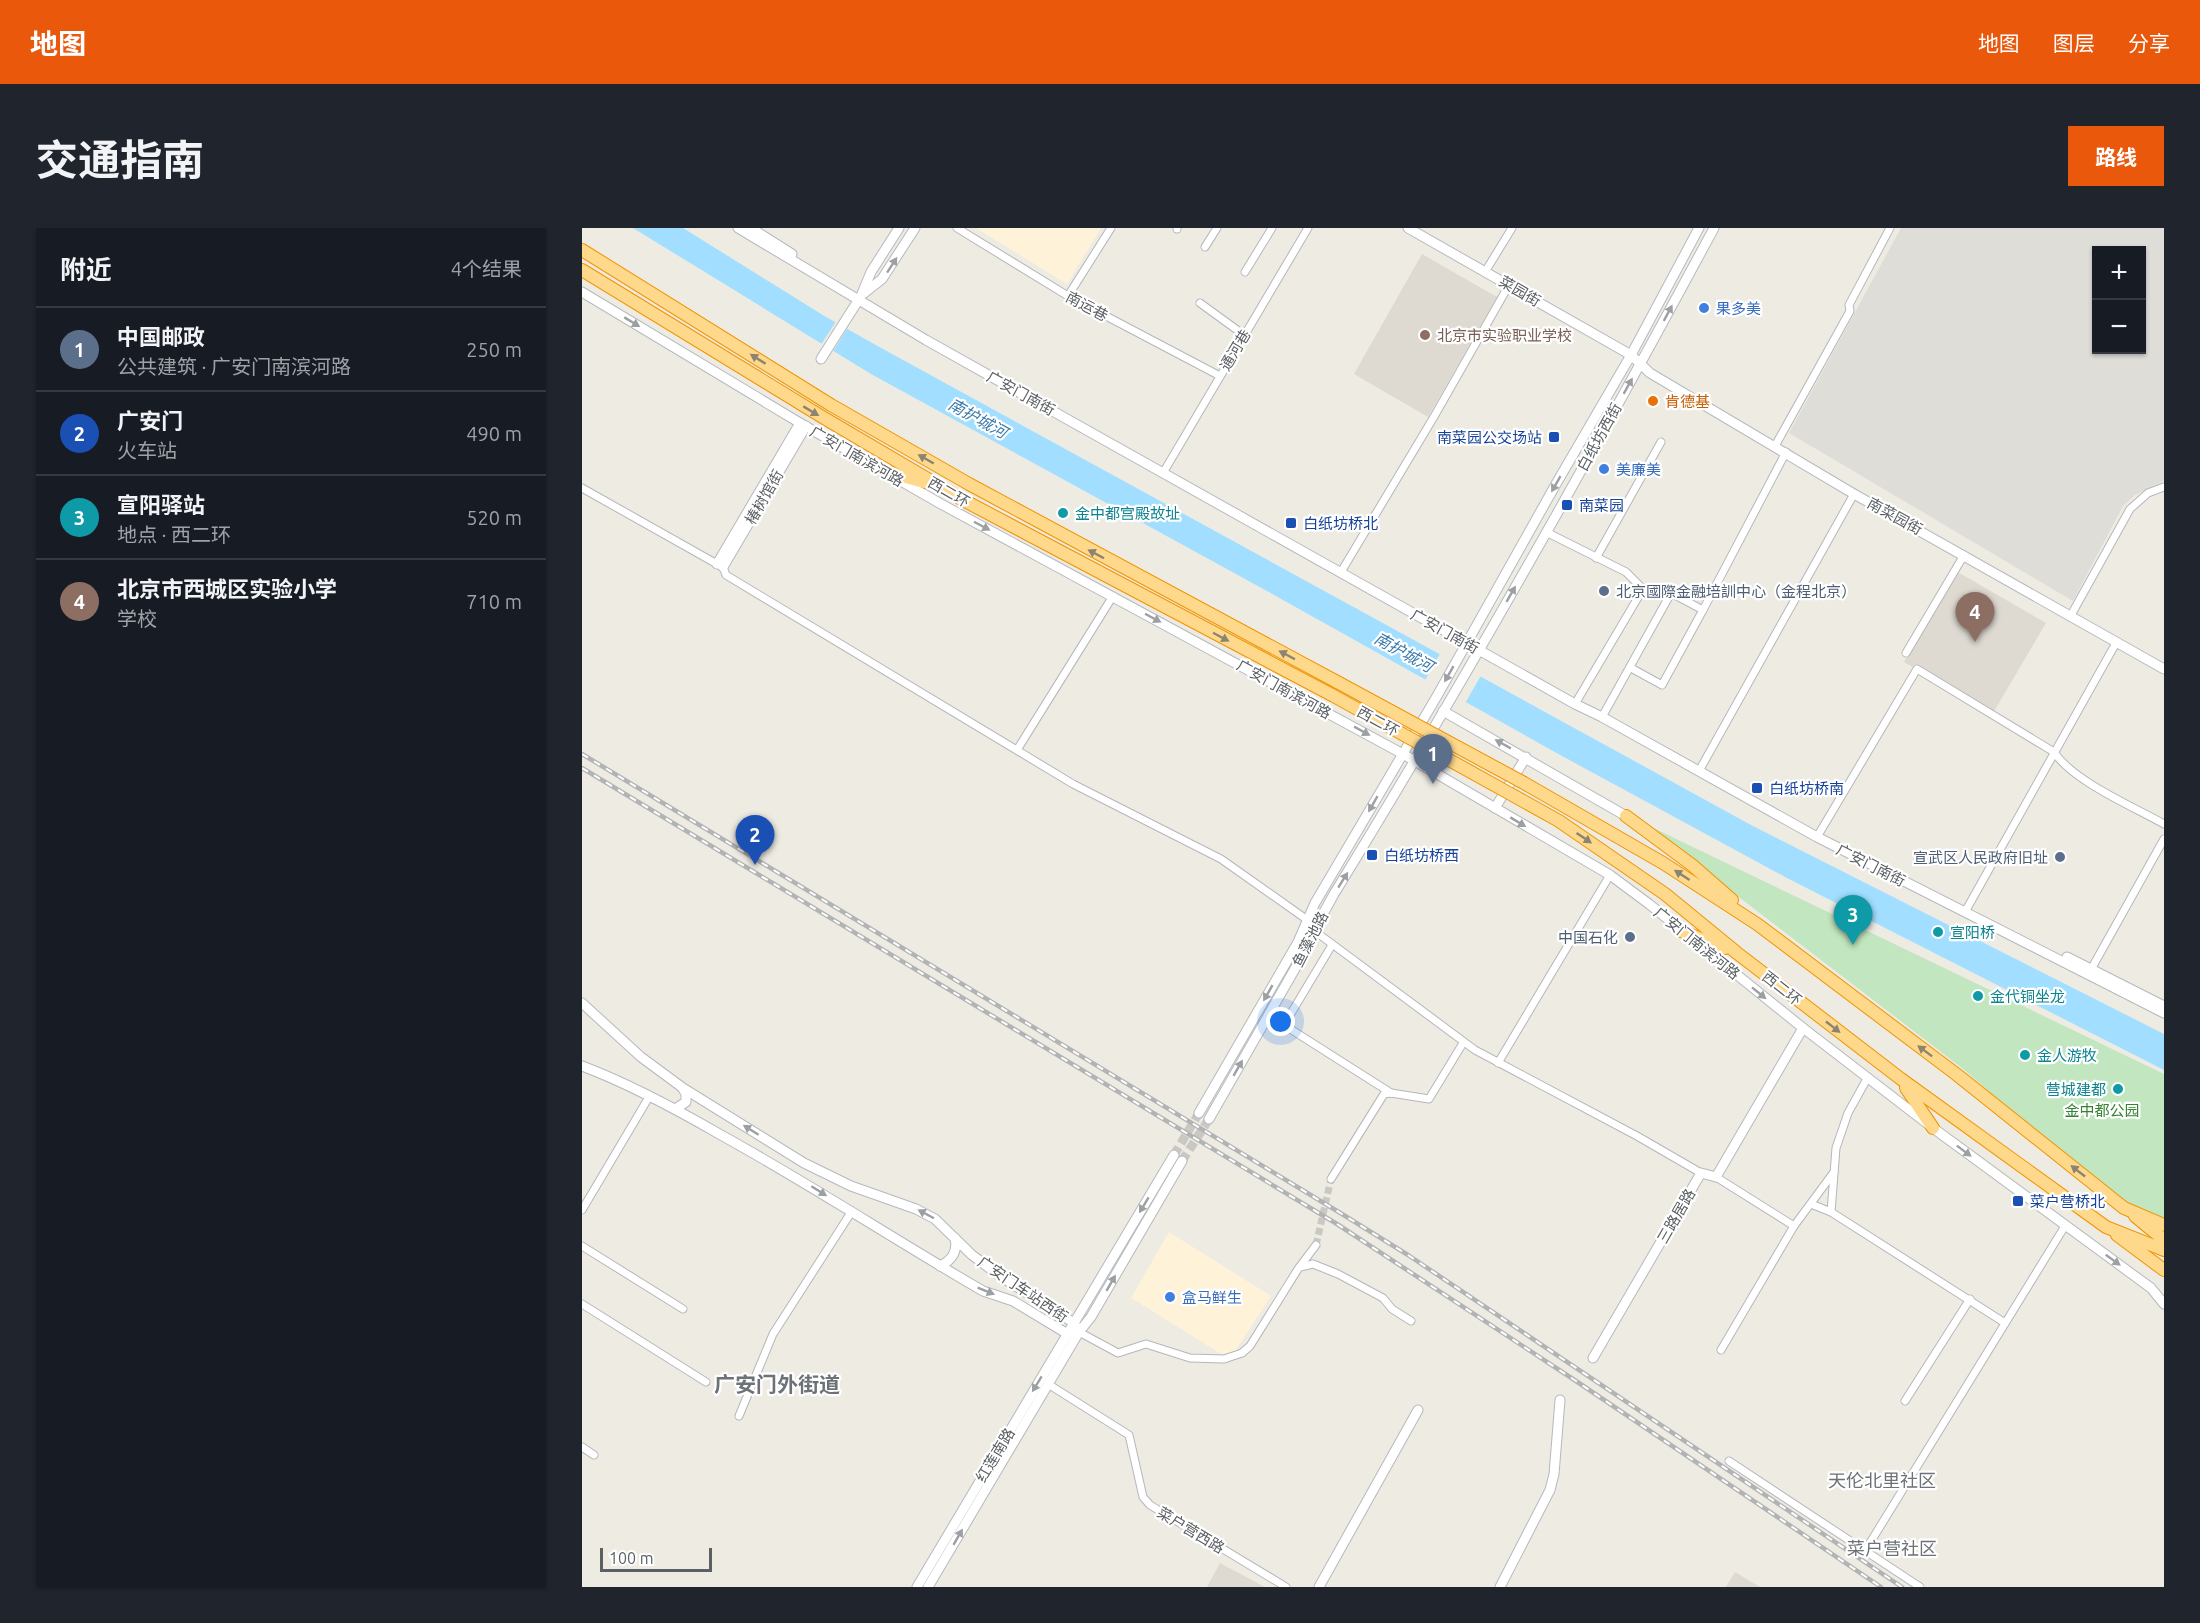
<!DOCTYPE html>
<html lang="zh">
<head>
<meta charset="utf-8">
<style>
  :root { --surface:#171b24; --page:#20242c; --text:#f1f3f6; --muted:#9ea1a6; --line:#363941; --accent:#ea580c }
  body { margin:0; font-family:Ubuntu,"Noto Sans SC",sans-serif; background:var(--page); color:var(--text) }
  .controls { position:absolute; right:18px; top:18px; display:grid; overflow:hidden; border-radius:0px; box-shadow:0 2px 4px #0004 }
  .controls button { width:54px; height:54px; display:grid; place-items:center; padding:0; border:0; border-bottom:2px solid var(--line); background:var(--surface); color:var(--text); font:30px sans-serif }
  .scale { position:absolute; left:18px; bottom:15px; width:112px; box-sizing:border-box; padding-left:6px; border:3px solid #5b6064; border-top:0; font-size:16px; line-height:21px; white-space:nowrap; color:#5b6064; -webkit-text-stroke:4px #fff; paint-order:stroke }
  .you { position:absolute; left:699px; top:794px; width:21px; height:21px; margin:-15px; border:4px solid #fff; border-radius:50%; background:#1a73e8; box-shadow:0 0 0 9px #1a73e833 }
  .badge { display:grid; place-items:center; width:39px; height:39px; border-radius:50%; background:var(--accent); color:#fff; font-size:20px; font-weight:700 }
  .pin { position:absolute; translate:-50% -50px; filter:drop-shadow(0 2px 3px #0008) }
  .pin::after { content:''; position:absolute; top:32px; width:21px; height:18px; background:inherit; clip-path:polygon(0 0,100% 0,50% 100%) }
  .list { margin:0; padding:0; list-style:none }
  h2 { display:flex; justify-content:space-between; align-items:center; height:78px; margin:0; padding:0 24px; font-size:26px }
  h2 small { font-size:20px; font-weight:400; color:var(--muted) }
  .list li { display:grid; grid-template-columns:39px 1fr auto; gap:18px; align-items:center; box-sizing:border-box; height:84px; padding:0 24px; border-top:2px solid var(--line) }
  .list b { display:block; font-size:22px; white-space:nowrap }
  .list p { margin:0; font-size:20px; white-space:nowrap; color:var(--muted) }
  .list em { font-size:20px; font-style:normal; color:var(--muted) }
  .map { position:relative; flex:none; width:1582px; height:1359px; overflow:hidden; border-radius:0px }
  header { display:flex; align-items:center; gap:36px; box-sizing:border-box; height:84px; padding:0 30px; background:var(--accent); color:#fff }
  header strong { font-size:28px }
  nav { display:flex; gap:33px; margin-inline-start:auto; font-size:21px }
  .intro { display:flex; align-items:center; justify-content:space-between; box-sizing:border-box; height:144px; padding:0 36px }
  h1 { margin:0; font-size:42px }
  .button { padding:15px 27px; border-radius:0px; background:var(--accent); color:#fff; font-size:21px; font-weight:700 }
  main { display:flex; gap:36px; padding:0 36px }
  aside { flex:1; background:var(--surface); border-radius:0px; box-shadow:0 2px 4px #0004 }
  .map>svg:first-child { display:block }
</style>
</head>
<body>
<header>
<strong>地图</strong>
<nav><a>地图</a><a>图层</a><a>分享</a></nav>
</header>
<div class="intro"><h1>交通指南</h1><a class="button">路线</a></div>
<main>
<aside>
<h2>附近<small>4个结果</small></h2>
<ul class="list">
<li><span class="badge" style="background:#5c6f8a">1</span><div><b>中国邮政</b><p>公共建筑 · 广安门南滨河路</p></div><em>250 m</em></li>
<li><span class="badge" style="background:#1a4fb4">2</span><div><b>广安门</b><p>火车站</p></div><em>490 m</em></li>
<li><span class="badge" style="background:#0f9aa8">3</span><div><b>宣阳驿站</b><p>地点 · 西二环</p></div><em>520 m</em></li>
<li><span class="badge" style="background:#8d6e63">4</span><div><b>北京市西城区实验小学</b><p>学校</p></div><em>710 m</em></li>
</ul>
</aside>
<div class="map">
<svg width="1582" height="1359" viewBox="0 0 1582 1359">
  <rect width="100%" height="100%" fill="#eeebe3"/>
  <g fill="#fef2d8">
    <polygon points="394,0 519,0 485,56"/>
    <polygon points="587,1004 689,1068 652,1125 639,1126 549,1070"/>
  </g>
  <path fill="#dfddd8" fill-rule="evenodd" d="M1319,0H1582V253L1553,267L1541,278L1491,373L1207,205ZM1514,22H1560V122H1514Z"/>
  <g fill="#dedad1">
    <polygon points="840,26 915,69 846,189 772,146"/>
    <polygon points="1374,343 1464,395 1411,485 1322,434"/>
    <polygon points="638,1335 683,1359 625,1359"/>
    <polygon points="1153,1344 1178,1359 1144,1359"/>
  </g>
  <polygon fill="#c2e6bf" points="1059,594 1582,846 1582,997 1542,980 1380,840"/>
  <polygon fill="#a2deff" points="51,0 101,0 244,89 301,121 1169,597 1582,806 1582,842 1205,650 980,528 685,363 289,146"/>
  <g fill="#eeebe3">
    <polygon points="255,92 267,98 250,125 238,118"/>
    <polygon points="859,424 900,446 882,477 842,454"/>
  </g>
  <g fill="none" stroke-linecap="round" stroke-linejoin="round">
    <polyline stroke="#c9c8c3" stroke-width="7" stroke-dasharray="7 3.5" stroke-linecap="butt" points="734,1017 749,951"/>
    <g stroke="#c9c8c3" stroke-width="9" stroke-dasharray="9 4.5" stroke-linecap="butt">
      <polyline points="592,927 617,885"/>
      <polyline points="600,933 627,891"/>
    </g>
    <g stroke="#b4b7bb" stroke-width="9">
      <g id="street">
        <polyline points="375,0 486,68 638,148"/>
        <polyline points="595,1 595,0"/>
        <polyline points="623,19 635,0"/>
        <polyline points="663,44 690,0"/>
        <polyline points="903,44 930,0"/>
        <polyline points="486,68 529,0"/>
        <polyline points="618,75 662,107"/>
        <polyline points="1193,218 1268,83 1267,77 1308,0"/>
        <polyline points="581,245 726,0"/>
        <polyline points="0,260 135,336 141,339 144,347 491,556 639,631 724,691"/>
        <polyline points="964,304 1044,344 1061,361 993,476"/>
        <polyline points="1014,330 1079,214"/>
        <polyline points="759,344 853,187 927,57"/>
        <polyline points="1488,389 1548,281 1566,265 1582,259"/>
        <polyline points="1324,425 1382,327"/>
        <polyline points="1049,440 1080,457 1121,382"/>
        <polyline points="1020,489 1089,365 1121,382 1204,224"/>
        <polyline points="435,522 531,368"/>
        <polyline points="1117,543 1272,266"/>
        <path d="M1235,609L1335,441L1472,524C1491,553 1550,578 1582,596"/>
        <polyline points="1383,684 1534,415"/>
        <polyline points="734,704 893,822 1055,908 1119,945"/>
        <polyline points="750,717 702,797 809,865"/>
        <polyline points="1507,745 1582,611"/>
        <polyline points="916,835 1028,647"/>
        <polyline points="1286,849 1266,885 1254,920 1249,984 1423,1095"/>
        <polyline points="1134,949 1212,998"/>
        <polyline points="749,951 802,866 809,865 847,871 881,815"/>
        <polyline points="1229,976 1249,984"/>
        <polyline points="0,982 67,869"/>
        <polyline points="0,1018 101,1081"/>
        <polyline points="718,1039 731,1036 756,1046 801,1070 810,1081 829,1093"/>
        <polyline points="0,1076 124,1154"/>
        <polyline points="497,1104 536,1125 564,1116 608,1130 642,1131 660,1125 668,1118 716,1041 734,1017"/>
        <polyline points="1139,1122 1212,998 1252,944"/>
        <polyline points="466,1156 547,1207 561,1269 568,1277 704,1359"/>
        <polyline points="1323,1173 1388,1071"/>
        <polyline points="157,1188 191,1106 270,983"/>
        <polyline points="0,1219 12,1227"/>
        <polyline points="1147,1233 1338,1359"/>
        <polyline points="1283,1323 1483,998"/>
      </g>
    </g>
    <g stroke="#b5b9be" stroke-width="11">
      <g id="secondary">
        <polyline points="156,0 344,112 993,476 1020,489 1235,609 1582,785"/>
        <polyline points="169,0 210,26"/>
        <polyline points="826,0 1049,127 1068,145 1272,266 1582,441"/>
        <polyline points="0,64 218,195 359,276 821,526 1028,647 1067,676 1221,800 1351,900 1569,1060 1582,1076"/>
        <polyline points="281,66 300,51 333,0"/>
        <polyline points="239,131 279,68 289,44 317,0"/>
        <polyline points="135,336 218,195"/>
        <polyline points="141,339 224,198"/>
        <polyline points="861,483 1044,588"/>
        <polyline points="913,580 944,529"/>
        <polyline points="1485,729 1582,778"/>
        <polyline points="0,775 59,829 101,860 222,935 269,958 334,981 353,991 390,1027 418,1048 492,1095 497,1104"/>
        <path d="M0,838C48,856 94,881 139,907C228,956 313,1012 401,1063L431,1073L484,1105L497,1104"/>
        <polyline points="93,881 104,874 104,866 101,861"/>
        <polyline points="617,885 716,714 733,675 855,468 974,256 1049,127 1117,0"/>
        <path d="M627,891L734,704L736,695L752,666C886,448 1011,225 1132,0"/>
        <path d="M358,1038C370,1032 376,1024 373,1010"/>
        <polyline points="1011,1130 1119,945 1134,949 1221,800"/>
        <polyline points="335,1359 592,927"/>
        <polyline points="346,1359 497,1104 509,1089 600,933"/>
        <polyline points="737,1359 836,1182"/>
        <polyline points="918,1359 968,1262 972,1246 978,1172"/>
      </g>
    </g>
    <g stroke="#f19400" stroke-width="14">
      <g id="highway">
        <polyline points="0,22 249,177 387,256 757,455"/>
        <polyline points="0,42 242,190 383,273 750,467"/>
        <polyline points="302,243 342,254"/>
        <polyline points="942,555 1081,635 1175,696 1374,846 1542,980 1582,997"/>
        <polyline points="934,569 977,593 1083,666 1155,725 1319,851 1524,999 1582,1022"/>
        <polyline points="1044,588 1110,637 1150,672"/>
        <polyline points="1099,703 1143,720"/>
        <polyline points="1324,860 1351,900"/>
        <polyline points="1553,988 1582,1012"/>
        <polyline points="1535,1007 1582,1042"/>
      </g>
    </g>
    <use href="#street" stroke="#fff" stroke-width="7"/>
    <use href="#secondary" stroke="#fff" stroke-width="9"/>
    <use href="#highway" stroke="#fed88b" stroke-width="12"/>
    <g stroke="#b2b3b4" stroke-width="4.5">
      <g id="rail">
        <polyline points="0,526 760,986 826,1027 1320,1359"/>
        <polyline points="0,540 755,996 994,1153 1299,1359"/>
      </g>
    </g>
    <use href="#rail" stroke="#fff" stroke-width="2" stroke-dasharray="7" stroke-linecap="butt"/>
    <g stroke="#f19400" stroke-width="14" stroke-linecap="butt">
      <g id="highway-bridge">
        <polyline points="757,455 942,555"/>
        <polyline points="750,467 934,569"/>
      </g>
    </g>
    <use href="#highway-bridge" stroke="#fed88b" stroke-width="12"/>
  </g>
  <defs><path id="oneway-solid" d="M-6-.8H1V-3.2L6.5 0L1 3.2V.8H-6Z" transform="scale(1.5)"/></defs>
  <g fill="#9da0a2">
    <use href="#oneway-solid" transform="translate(310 37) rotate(-57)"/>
    <use href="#oneway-solid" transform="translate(1086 85) rotate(-62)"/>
    <use href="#oneway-solid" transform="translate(50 94) rotate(31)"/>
    <use href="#oneway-solid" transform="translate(1046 158) rotate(-61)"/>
    <use href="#oneway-solid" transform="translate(974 256) rotate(120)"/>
    <use href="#oneway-solid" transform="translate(400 298) rotate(28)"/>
    <use href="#oneway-solid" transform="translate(929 366) rotate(-60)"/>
    <use href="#oneway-solid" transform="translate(571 390) rotate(28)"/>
    <use href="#oneway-solid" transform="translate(867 446) rotate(120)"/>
    <use href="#oneway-solid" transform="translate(780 503) rotate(29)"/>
    <use href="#oneway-solid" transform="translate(921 516) rotate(-151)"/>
    <use href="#oneway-solid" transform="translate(791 576) rotate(120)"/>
    <use href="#oneway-solid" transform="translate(936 594) rotate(31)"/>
    <use href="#oneway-solid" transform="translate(761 652) rotate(-58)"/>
    <use href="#oneway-solid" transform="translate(686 765) rotate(120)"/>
    <use href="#oneway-solid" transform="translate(1177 765) rotate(39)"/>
    <use href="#oneway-solid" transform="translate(656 840) rotate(-60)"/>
    <use href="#oneway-solid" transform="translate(169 902) rotate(-148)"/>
    <use href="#oneway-solid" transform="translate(1382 923) rotate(37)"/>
    <use href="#oneway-solid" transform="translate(237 963) rotate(32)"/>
    <use href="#oneway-solid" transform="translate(562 977) rotate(121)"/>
    <use href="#oneway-solid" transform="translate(344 986) rotate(-152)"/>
    <use href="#oneway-solid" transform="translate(1531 1032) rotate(36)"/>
    <use href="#oneway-solid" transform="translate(529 1055) rotate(-60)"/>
    <use href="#oneway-solid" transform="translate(404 1063) rotate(22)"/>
    <use href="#oneway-solid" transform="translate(455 1156) rotate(121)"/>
    <use href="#oneway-solid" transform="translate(376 1309) rotate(-60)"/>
  </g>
  <g fill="#8c8470">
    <use href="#oneway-solid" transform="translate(176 131) rotate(-148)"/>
    <use href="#oneway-solid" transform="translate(229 183) rotate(31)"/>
    <use href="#oneway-solid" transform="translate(344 231) rotate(-150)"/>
    <use href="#oneway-solid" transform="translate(514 326) rotate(-152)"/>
    <use href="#oneway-solid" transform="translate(639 409) rotate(28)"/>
    <use href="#oneway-solid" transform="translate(705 427) rotate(-152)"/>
    <use href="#oneway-solid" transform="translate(1002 610) rotate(34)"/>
    <use href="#oneway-solid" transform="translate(1100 647) rotate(-147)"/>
    <use href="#oneway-solid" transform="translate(1251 799) rotate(38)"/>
    <use href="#oneway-solid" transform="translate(1343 823) rotate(-143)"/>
    <use href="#oneway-solid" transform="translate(1496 943) rotate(-142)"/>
  </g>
  <g fill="#3f7fe0" stroke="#fff" stroke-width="2">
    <circle cx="1122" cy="80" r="6"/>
    <circle cx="1022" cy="241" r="6"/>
    <circle cx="588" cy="1069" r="6"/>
  </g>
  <circle fill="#8d6e63" stroke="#fff" stroke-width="2" cx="843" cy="107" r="6"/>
  <circle fill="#e8710a" stroke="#fff" stroke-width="2" cx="1071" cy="173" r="6"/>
  <g fill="#1a4fb4" stroke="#fff" stroke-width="2">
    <rect x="966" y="203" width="12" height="12" rx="3"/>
    <rect x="979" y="271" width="12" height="12" rx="3"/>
    <rect x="703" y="289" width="12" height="12" rx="3"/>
    <rect x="1169" y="554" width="12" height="12" rx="3"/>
    <rect x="784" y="621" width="12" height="12" rx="3"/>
    <rect x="1430" y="967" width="12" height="12" rx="3"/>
  </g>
  <g fill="#0f9aa8" stroke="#fff" stroke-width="2">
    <circle cx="481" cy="285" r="6"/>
    <circle cx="1356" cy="704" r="6"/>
    <circle cx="1396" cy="768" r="6"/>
    <circle cx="1443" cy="827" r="6"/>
    <circle cx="1536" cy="861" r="6"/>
  </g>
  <g fill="#5c6f8a" stroke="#fff" stroke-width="2">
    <circle cx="1022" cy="363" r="6"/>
    <circle cx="1478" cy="629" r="6"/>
    <circle cx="1048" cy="709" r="6"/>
  </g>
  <g text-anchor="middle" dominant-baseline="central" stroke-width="4.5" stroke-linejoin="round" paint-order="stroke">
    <g font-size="15" fill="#5b6064" stroke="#fff">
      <text transform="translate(938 63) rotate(30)">菜园街</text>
      <text transform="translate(505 78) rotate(28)">南运巷</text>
      <text transform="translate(653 122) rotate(-59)">通河巷</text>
      <text transform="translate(439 165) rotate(29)">广安门南街</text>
      <text transform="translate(1017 209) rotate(-61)">白纸坊西街</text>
      <text transform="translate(275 228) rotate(30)">广安门南滨河路</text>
      <text transform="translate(367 264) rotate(30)">西二环</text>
      <text transform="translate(182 269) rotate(-60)">椿树馆街</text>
      <text transform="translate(1313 288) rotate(29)">南菜园街</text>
      <text transform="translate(863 403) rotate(29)">广安门南街</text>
      <text transform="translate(702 461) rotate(29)">广安门南滨河路</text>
      <text transform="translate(796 493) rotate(29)">西二环</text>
      <text transform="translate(1289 637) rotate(27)">广安门南街</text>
      <text transform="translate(728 711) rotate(-63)">鱼藻池路</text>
      <text transform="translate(1115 715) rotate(39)">广安门南滨河路</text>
      <text transform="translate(1200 760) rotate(38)">西二环</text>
      <text transform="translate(1094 988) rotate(-60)">三路居路</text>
      <text transform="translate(441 1061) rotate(34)">广安门车站西街</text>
      <text transform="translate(413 1227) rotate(-59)">红莲南路</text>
      <text transform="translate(609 1302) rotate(31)">菜户营西路</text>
    </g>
    <g font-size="15" fill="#366cbe" stroke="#fff" text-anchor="start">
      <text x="1134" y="80">果多美</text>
      <text x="1034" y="241">美廉美</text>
      <text x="600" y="1069">盒马鲜生</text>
    </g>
    <g font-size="15" fill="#785e54" stroke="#fff" text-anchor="start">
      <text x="855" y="107">北京市实验职业学校</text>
    </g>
    <g font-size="15" fill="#c56008" stroke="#fff" text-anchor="start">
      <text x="1083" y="173">肯德基</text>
    </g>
    <g font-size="15" fill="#164399" stroke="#fff" text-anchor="start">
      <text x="960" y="209" text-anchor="end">南菜园公交场站</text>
      <text x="997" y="277">南菜园</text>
      <text x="721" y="295">白纸坊桥北</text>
      <text x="1187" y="560">白纸坊桥南</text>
      <text x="802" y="627">白纸坊桥西</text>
      <text x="1448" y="973">菜户营桥北</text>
    </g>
    <g font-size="15" fill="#0d838f" stroke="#fff" text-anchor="start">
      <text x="493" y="285">金中都宫殿故址</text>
      <text x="1368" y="704">宣阳桥</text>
      <text x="1408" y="768">金代铜坐龙</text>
      <text x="1455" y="827">金人游牧</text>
      <text x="1524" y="861" text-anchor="end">营城建都</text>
    </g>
    <g font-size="15" fill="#4e5e75" stroke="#fff" text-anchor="end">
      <text x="1034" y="363" text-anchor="start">北京國際金融培訓中心（金程北京）</text>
      <text x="1466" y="629">宣武区人民政府旧址</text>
      <text x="1036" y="709">中国石化</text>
    </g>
    <g font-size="15" fill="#368333" stroke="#fff">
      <text x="1520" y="882">金中都公园</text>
    </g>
    <g font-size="16" font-style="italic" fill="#3c7aa9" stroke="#fff">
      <text transform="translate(396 190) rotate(29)">南护城河</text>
      <text transform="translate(822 424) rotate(29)">南护城河</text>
    </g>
    <g font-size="18" fill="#6c7276" stroke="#fff">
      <text x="1300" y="1252">天伦北里社区</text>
      <text x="1310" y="1320">菜户营社区</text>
    </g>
    <g font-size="21" font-weight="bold" fill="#6c7276" stroke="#fff">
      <text x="195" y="1156">广安门外街道</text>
    </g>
  </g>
</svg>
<div class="controls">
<button>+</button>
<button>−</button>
</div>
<div class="scale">100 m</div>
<div class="you"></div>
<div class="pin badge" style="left:851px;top:556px;background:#5c6f8a">1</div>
<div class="pin badge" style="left:173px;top:637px;background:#1a4fb4">2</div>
<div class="pin badge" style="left:1271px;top:717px;background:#0f9aa8">3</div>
<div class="pin badge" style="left:1393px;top:414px;background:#8d6e63">4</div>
</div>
</main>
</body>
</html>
